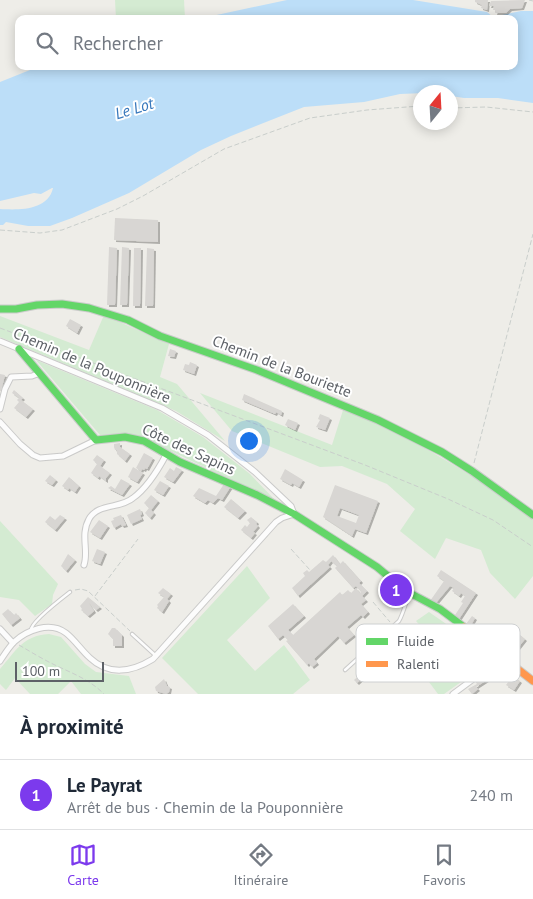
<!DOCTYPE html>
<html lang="fr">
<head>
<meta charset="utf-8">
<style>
  :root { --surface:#fff; --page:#f2f2f3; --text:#1f2937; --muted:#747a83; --line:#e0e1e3; --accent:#7c3aed }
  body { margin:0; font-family:"PT Sans",sans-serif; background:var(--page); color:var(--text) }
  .compass { position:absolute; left:413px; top:85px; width:45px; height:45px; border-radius:50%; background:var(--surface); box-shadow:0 2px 12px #0003; rotate:18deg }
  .scale { position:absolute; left:15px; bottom:12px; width:89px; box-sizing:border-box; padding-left:5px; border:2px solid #5d6167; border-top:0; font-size:14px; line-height:18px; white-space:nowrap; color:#5d6167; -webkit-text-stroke:4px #fff; paint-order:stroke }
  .you { position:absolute; left:248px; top:440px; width:18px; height:18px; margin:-12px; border:4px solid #fff; border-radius:50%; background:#1a73e8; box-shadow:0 0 0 8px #1a73e833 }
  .badge { display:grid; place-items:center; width:32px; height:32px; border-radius:50%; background:var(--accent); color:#fff; font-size:16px; font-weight:700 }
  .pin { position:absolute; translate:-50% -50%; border:2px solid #fff; box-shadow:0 1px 5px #0006 }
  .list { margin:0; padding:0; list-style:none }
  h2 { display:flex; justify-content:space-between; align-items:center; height:65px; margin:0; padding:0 20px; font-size:21px }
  h2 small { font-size:16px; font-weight:400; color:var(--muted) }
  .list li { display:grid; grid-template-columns:32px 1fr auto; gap:15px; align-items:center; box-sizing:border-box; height:70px; padding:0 20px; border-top:1px solid var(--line) }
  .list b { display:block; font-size:19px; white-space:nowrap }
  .list p { margin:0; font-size:16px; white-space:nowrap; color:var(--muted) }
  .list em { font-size:16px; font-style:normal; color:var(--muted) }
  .icon { flex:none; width:28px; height:28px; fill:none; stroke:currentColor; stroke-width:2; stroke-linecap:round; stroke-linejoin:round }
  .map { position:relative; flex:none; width:533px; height:694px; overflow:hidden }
  .search { position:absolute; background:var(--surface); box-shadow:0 2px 12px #0003; left:15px; right:15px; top:15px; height:55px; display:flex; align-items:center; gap:12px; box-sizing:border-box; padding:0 18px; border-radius:10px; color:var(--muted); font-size:19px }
  .sheet { height:135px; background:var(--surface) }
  nav { display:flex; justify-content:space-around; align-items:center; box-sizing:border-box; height:70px; border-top:1px solid var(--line); background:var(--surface); font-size:14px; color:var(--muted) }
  nav a { display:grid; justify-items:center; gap:2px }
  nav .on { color:var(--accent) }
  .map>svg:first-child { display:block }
</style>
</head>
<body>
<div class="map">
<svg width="533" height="694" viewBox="0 0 533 694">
  <defs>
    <filter id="shadow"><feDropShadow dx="2" dy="2" stdDeviation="0" flood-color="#0004"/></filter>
  </defs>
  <rect width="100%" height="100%" fill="#eeede8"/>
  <g fill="#d4ebd2">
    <polygon points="115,0 184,0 185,19 116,19"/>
    <polygon points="104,315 169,344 160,377 177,384 225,441 176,411 0,337 0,316 89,350"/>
    <polygon points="36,360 157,410 203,437 250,474 276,501 143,438 125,433 100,435"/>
    <polygon points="200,393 332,445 344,407 385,426 430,451 472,476 533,520 533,576 515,599 490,573 481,550 446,538 435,559 400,531 415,509 387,484 342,466 320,467 232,431"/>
    <polygon points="0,521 58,584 53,595 52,604 35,616 19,600 0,597"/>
    <polygon points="247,566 270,598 227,640 255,671 284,645 310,680 293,694 198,694 162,658"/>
    <polygon points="429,612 485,651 485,665 444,694 438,694 426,678 452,655 429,630 426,632 416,621"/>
    <path d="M49,634L61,637L85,664L96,672L129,676L136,694H81L71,681L58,694H30L15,678L6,690L0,684V669C17,650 22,636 49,634Z"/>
  </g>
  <path fill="#bcdef8" d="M287,0H413L487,12L493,17L521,11H533V103L498,98H464L451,96L450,92L400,94L364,102L304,107L231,136L201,150L129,193L72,218L50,226H28L6,222L3,225H0V209C18,210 48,211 53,188H52L41,194L34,193L0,201V82L30,70L49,66H514V19H198Z"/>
  <g fill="#d8d6d3" fill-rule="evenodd" filter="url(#shadow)">
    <polygon points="475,0 488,0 487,10 481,8 482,5 475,2"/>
    <polygon points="525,0 522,8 510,9 506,13 495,13 496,10 493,10 494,6 489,6 491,1"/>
    <polygon points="115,218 158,220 158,242 114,240"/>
    <polygon points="109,247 117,248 115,305 107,305"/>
    <polygon points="122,247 129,248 127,305 120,305"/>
    <polygon points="134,248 141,248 140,306 133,306"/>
    <polygon points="147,248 154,249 153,306 145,306"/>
    <polygon points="70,319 81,325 77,333 66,326"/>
    <polygon points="170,349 176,351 174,357 168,356"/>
    <polygon points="190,362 197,365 194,374 183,370 185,364 189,365"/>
    <polygon points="0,374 5,375 1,391 0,391"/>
    <polygon points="14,390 23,398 21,400 33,409 26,417 14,408 19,402 17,400 19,398 12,393"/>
    <polygon points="244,394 282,411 281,415 276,412 275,414 242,400"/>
    <polygon points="320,414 330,418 325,430 316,427 320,420 318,419"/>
    <polygon points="288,419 298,423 295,430 285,425"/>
    <polygon points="120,443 120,447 130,454 125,461 117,454 117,450 115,450 114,447 114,444"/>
    <polygon points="144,453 153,458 147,469 145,468 144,470 142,469 141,471 136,468"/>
    <polygon points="97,455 104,460 100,466 110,473 106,478 106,481 99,476 98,478 91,473 97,464 93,460"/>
    <polygon points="133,467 143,473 137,482 128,477"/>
    <polygon points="176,467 182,470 173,482 164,477 170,468 174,471"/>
    <polygon points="285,469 303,480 299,487 292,483 291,485 280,479"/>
    <polygon points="50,475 56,480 52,485 45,481"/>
    <polygon points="69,477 79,486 75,492 69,488 68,490 62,486"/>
    <polygon points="121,479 130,484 122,495 108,488 111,486 115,489"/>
    <polygon points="160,481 169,486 163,495 154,490"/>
    <polygon points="224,484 231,486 222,500 218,498 213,503 208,500 205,503 193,496 199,488 216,496"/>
    <path d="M335,485L378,501L366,533L355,529L352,536L323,517ZM340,508L359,515L356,523L337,516Z"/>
    <polygon points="151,495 158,501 151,510 154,513 150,518 145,513 149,508 144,503"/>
    <polygon points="231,499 245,511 238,518 224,507"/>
    <polygon points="140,509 142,514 140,515 142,519 131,524 127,515"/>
    <polygon points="60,515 65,518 55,530 45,522 50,516 55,520"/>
    <polygon points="121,515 126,525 122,526 121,524 114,528 111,521 114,520 113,518"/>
    <polygon points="251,517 257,522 256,524 258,526 253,532 255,533 251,538 241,530 245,525 247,527 250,523 247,520"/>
    <polygon points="99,520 108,526 100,538 90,532"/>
    <polygon points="97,549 105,552 100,564 92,561"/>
    <polygon points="68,554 75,560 66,571 61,566"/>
    <polygon points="333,555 340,564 343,561 361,581 359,583 367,591 362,596 366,600 361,604 368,612 363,617 361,615 347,627 354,635 344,643 338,636 314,659 317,663 312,667 309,663 307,665 286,641 288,640 283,635 278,639 268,626 293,604 304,616 288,630 293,635 340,592 342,595 348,590 351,593 356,588 360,593 361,592 356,586 353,588 335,568 337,566 331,561 328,565 330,567 298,596 292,588 305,576 303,573 307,570 309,572 323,560 326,562"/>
    <polygon points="441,570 476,593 459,619 455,615 463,603 461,602 465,596 461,593 459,596 452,591 454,588 450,586 435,604 430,601 444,581 437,576"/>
    <polygon points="163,588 171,594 167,599 169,601 162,612 157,608 158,606 157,605 164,597 158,593"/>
    <polygon points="88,597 100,607 96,610 89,603 94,611 88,616 81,610 82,609 80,606"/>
    <polygon points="8,609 14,615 16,613 20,618 11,625 2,614"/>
    <polygon points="472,616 475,618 470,627 466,624"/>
    <polygon points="112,628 115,628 122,635 122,646 113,646 113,639 108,634"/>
    <polygon points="519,634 525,639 514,653 509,650 510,647 508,646"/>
    <polygon points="490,670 493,676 476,687 478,689 472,694 468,689 477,684 475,681"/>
    <polygon points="364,671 367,674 357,683 354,680"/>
    <polygon points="513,676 520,681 514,690 506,685"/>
    <polygon points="164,679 167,686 170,687 169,692 166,694 156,691 155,687"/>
  </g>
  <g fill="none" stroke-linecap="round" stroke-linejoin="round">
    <g stroke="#cacac9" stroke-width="4.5">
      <g id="lane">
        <path d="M31,630C31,622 61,599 70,592"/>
        <polyline points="132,634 155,655"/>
        <path d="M345,670L399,621C404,612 405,602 411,594"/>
      </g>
    </g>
    <g stroke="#cacac9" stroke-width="7">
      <g id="street">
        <path d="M0,341L162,408L208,435L255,472L291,506L294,514L282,518L276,522L153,659C132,672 109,676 90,658C81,650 75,640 66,633C50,621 27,630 14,642C9,647 4,655 0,661"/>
        <polyline points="0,409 5,389 11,377 32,376 40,373"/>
        <polyline points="0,422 20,444 33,455 40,458 63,456 96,440"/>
        <path d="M84,565C89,551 80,535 89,519C98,503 120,509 133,498C147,488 158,470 166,455"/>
        <polyline points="0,629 13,643"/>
        <polyline points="453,694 503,657"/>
      </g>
    </g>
    <g stroke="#cacbca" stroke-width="9">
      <g id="fast">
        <polyline points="0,309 16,309 37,305 62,304 89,308 128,320 160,336 257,370 378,420 442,452 472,471 533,515"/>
        <polyline points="19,349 96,440 125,437 144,441 180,462 257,495 294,514 377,567 406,591 440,609 464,627"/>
      </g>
    </g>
    <g stroke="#cacbca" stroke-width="9">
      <polyline id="slow" points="464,627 533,681"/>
    </g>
    <g stroke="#c9cecb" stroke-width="1" stroke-dasharray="5 2.5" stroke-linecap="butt">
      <polyline points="529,0 533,1"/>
      <polyline points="450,108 486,107 533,112"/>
      <polyline points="0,230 40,233 62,230 117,209 143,196 224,149 310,118 367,110 420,106"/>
      <polyline points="0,328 365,465 448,499 493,520 533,547"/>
      <polyline points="474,463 533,234"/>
      <polyline points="291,549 310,570"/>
      <polyline points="75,590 81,589 88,591 130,631"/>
      <polyline points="95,596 138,539"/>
      <polyline points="373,602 390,622"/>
      <polyline points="396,629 408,643"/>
      <path d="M19,645C31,652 44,660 57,666C74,674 90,680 104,694"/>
    </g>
    <use href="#lane" stroke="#fcfcfc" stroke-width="2.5"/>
    <use href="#street" stroke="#fcfcfc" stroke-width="5"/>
    <use href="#fast" stroke="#63d668" stroke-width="7"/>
    <use href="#slow" stroke="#ff974d" stroke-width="7"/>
  </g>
  <g text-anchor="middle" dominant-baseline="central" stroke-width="4" stroke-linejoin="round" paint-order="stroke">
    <g font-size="15" fill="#5d6167" stroke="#fff">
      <text transform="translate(92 365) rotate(23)">Chemin de la Pouponnière</text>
      <text transform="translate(282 366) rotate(21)">Chemin de la Bouriette</text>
      <text transform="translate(189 449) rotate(25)">Côte des Sapins</text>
    </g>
    <g font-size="16" font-style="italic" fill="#3878bc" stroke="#fff">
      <text transform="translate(134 108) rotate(-17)">Le Lot</text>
    </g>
  </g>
  <rect x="356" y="624" width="164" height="58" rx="8" fill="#fff" stroke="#ced0d1" stroke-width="1"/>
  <rect x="366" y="638" width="22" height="7" fill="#63d668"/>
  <rect x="366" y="661" width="22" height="6" fill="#ff974d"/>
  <g font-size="14" fill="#5d6167">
    <text x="397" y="646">Fluide</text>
    <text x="397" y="669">Ralenti</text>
  </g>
</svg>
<svg class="compass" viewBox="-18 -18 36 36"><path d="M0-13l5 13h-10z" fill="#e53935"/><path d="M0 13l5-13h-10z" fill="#747a83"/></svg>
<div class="scale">100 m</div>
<div class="you"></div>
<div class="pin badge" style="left:396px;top:590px">1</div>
<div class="search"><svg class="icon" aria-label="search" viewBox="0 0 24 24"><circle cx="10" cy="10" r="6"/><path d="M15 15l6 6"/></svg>Rechercher</div>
</div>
<section class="sheet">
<h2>À proximité<small></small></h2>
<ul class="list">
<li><span class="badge">1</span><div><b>Le Payrat</b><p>Arrêt de bus · Chemin de la Pouponnière</p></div><em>240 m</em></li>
</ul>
</section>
<nav>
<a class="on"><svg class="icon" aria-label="map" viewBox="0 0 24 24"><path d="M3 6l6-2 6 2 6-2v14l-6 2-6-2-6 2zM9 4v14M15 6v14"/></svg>Carte</a>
<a><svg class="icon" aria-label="directions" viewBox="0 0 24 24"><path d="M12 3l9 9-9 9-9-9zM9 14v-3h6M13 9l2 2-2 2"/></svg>Itinéraire</a>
<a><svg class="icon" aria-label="saved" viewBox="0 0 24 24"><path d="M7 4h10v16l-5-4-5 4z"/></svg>Favoris</a>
</nav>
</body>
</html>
